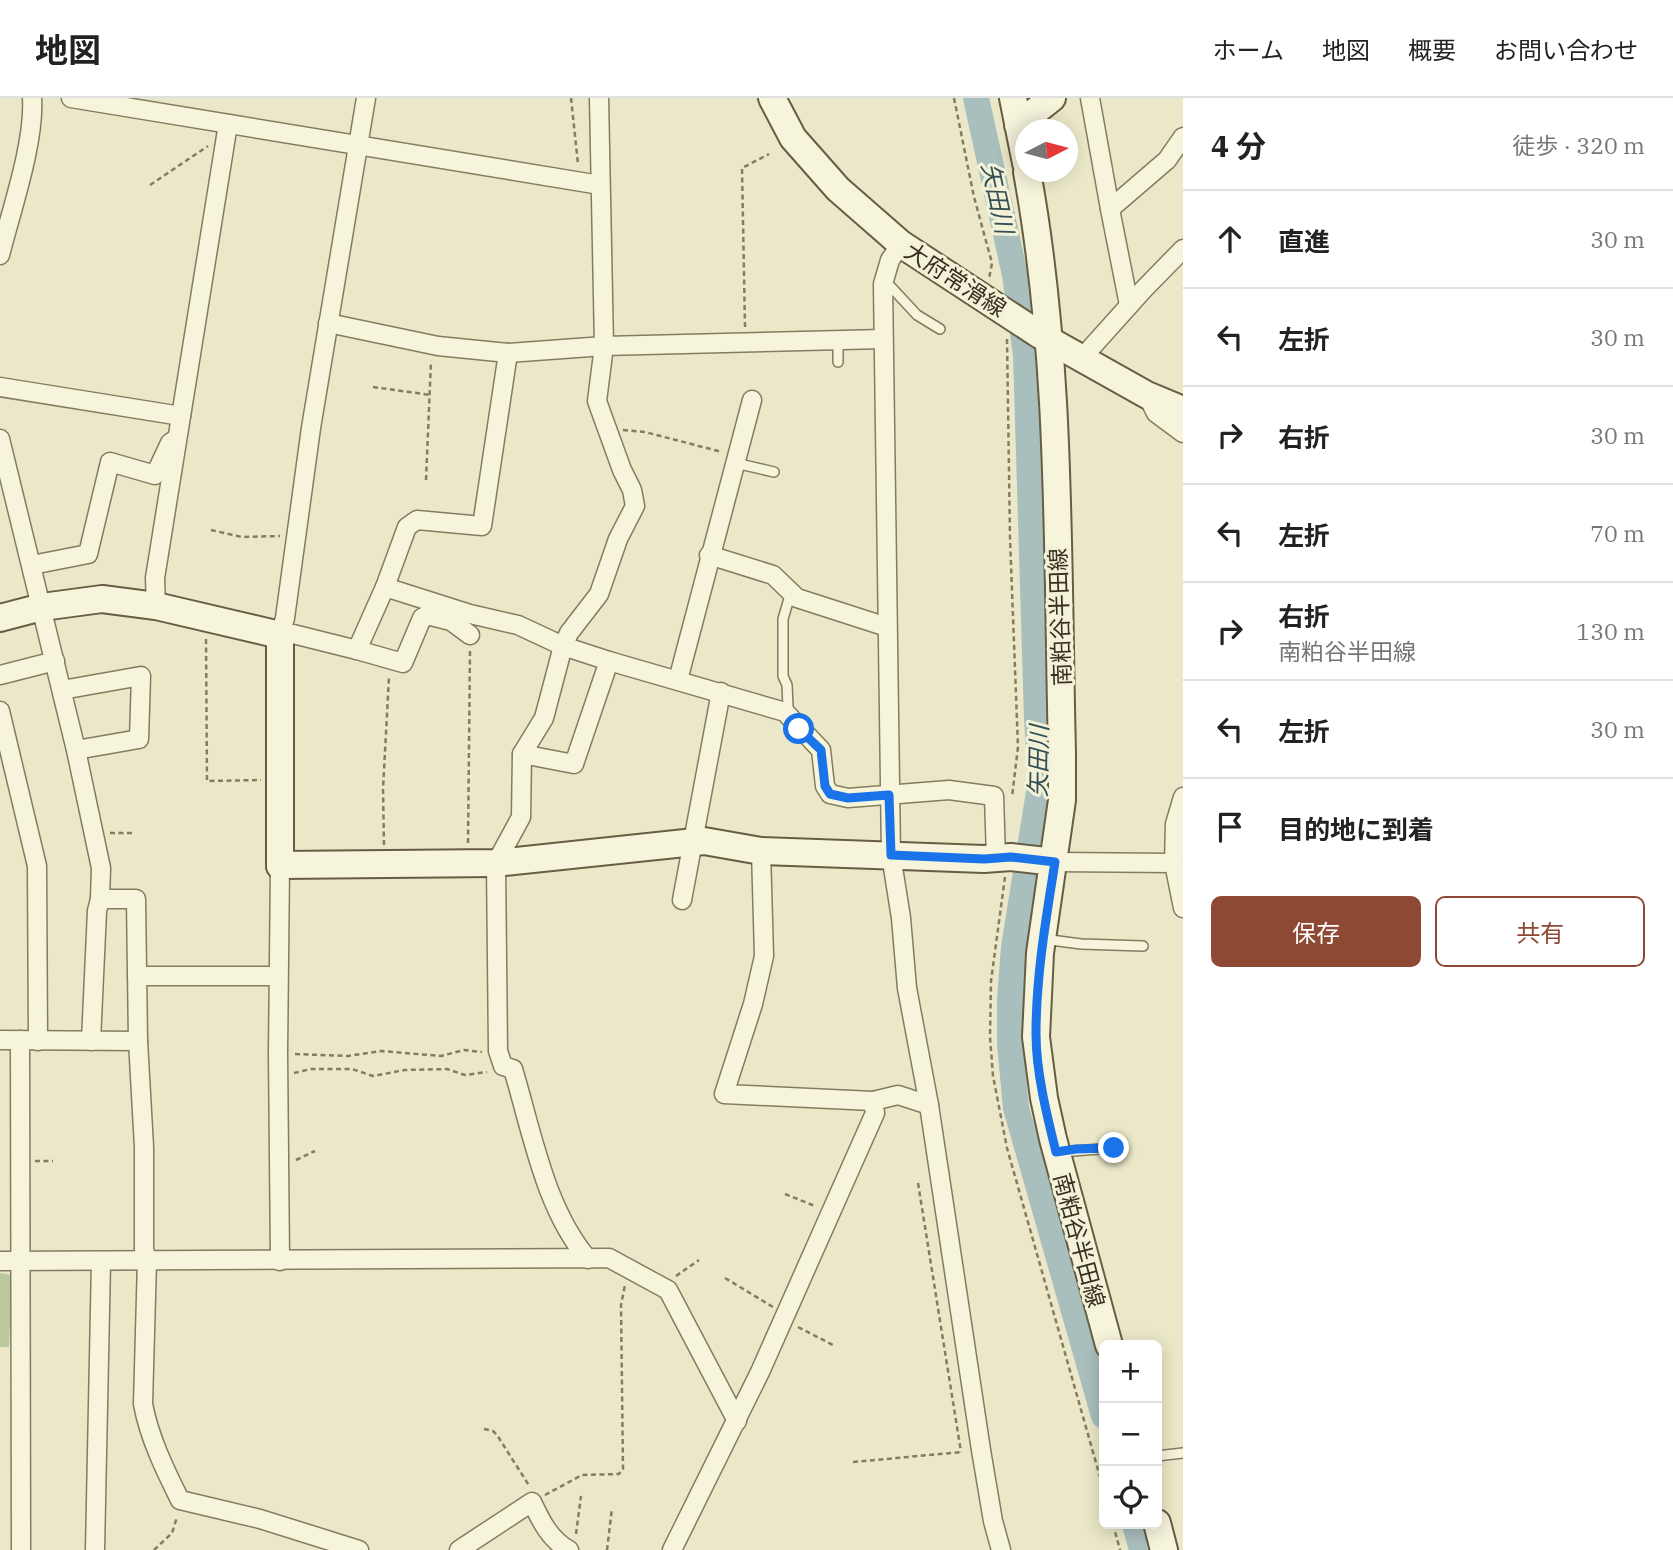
<!DOCTYPE html>
<html lang="ja">
<head>
<meta charset="utf-8">
<style>
  :root { --surface:#fff; --page:#f2f2f2; --text:#222; --muted:#767676; --line:#e0e0e0; --accent:#8e4934 }
  body { margin:0; font-family:"IBM Plex Serif","Noto Sans JP",serif; background:var(--page); color:var(--text) }
  .controls { position:absolute; right:21px; bottom:21px; display:grid; overflow:hidden; border-radius:10px; box-shadow:0 4px 18px #0003 }
  .controls button { width:63px; height:63px; display:grid; place-items:center; padding:0; border:0; border-bottom:2px solid var(--line); background:var(--surface); color:var(--text); font:35px sans-serif }
  .compass { position:absolute; left:1015px; top:21px; width:63px; height:63px; border-radius:50%; background:var(--surface); box-shadow:0 4px 18px #0003; rotate:84deg }
  .stop { position:absolute; width:21px; height:21px; margin:-16px; border:5px solid #1a73e8; border-radius:50%; background:#fff }
  .stop.end { background:#1a73e8; border-color:#fff; box-shadow:0 2px 7px #0008 }
  .list { margin:0; padding:0; list-style:none }
  h2 { display:flex; justify-content:space-between; align-items:center; height:91px; margin:0; padding:0 28px; font-size:30px }
  h2 small { font-size:23px; font-weight:400; color:var(--muted) }
  .list li { display:grid; grid-template-columns:46px 1fr auto; gap:21px; align-items:center; box-sizing:border-box; height:98px; padding:0 28px; border-top:2px solid var(--line) }
  .list b { display:block; font-size:26px; white-space:nowrap }
  .list p { margin:0; font-size:23px; white-space:nowrap; color:var(--muted) }
  .list em { font-size:23px; font-style:normal; color:var(--muted) }
  .actions { display:flex; gap:14px; padding:21px 28px }
  .actions a { flex:1; padding:16px 0; border:2px solid var(--accent); border-radius:10px; text-align:center; font-size:24px; color:var(--accent) }
  .actions .main { background:var(--accent); color:#fff }
  .icon { flex:none; width:38px; height:38px; fill:none; stroke:currentColor; stroke-width:2; stroke-linecap:round; stroke-linejoin:round }
  .map { position:relative; flex:none; width:1183px; height:1452px; overflow:hidden }
  header { display:flex; align-items:center; gap:42px; box-sizing:border-box; height:98px; padding:0 35px; background:var(--surface); border-bottom:2px solid var(--line) }
  header strong { font-size:33px }
  nav { display:flex; gap:38px; margin-inline-start:auto; font-size:24px }
  main { display:flex }
  aside { flex:1; background:var(--surface) }
  .map>svg:first-child { display:block }
</style>
</head>
<body>
<header>
<strong>地図</strong>
<nav><a>ホーム</a><a>地図</a><a>概要</a><a>お問い合わせ</a></nav>
</header>
<main>
<div class="map">
<svg width="1183" height="1452" viewBox="0 0 1183 1452">
  <rect width="100%" height="100%" fill="#eae8c8"/>
  <polygon fill="#b9c89d" points="0,1175 12,1177 9,1249 0,1249"/>
  <g fill="none" stroke-linecap="round" stroke-linejoin="round">
    <g stroke="#a9bfbe" stroke-width="26">
      <polyline points="976,0 1015,177 1026,257 1037,621 1041,682 1014,849 1010,902 1010,945 1016,1010 1104,1318"/>
      <polyline points="1135,1426 1142,1452"/>
    </g>
    <g stroke="#857c5f" stroke-width="12">
      <g id="lane">
        <polyline points="883,186 891,189 917,217 940,231"/>
        <polyline points="838,244 838,264"/>
        <polyline points="735,365 774,374"/>
        <polyline points="785,614 788,609 787,587 783,578 783,521 791,494"/>
        <polyline points="1043,841 1081,846 1143,848"/>
        <polyline points="1059,1054 1114,1050"/>
        <polyline points="1157,1358 1183,1355"/>
      </g>
    </g>
    <g stroke="#857c5f" stroke-width="21">
      <g id="street">
        <polyline points="71,0 600,87"/>
        <polyline points="366,0 311,330 285,520 280,537 293,536 357,552 385,489 407,429 417,422 482,428 508,255"/>
        <polyline points="1090,0 1110,111"/>
        <polyline points="901,146 890,162 883,186 891,757 901,820 907,890 929,1007 981,1352 993,1423 1001,1452"/>
        <path d="M0,157C11,113 35,44 32,0"/>
        <polyline points="1129,207 1110,111 1167,62 1183,39"/>
        <polyline points="328,225 438,248 508,255 604,248 883,241"/>
        <polyline points="1082,260 1143,192 1183,151"/>
        <polyline points="0,289 181,318"/>
        <polyline points="1147,297 1156,315 1183,335"/>
        <polyline points="0,341 76,652 101,770 100,801 136,801 138,943 0,942"/>
        <polyline points="709,457 773,477 797,500 887,529"/>
        <polyline points="32,467 88,456 110,364 155,377 170,345 173,343"/>
        <polyline points="385,489 470,516 518,527 563,548 609,563 785,614 821,652 825,688 830,696 848,700 949,692 994,698 996,760"/>
        <polyline points="156,508 155,480 228,26"/>
        <polyline points="357,552 403,565 422,520 427,517 451,523 470,537"/>
        <polyline points="0,577 55,563"/>
        <polyline points="678,582 752,302"/>
        <polyline points="62,592 141,578 139,641 76,652"/>
        <polyline points="0,613 37,768 38,943"/>
        <polyline points="522,656 574,666 609,563"/>
        <polyline points="1183,699 1175,726 1174,765 1183,810"/>
        <polyline points="761,753 764,858 753,906 724,996 873,1003"/>
        <polyline points="1055,764 1174,765"/>
        <polyline points="682,802 721,594"/>
        <polyline points="137,878 278,878"/>
        <polyline points="20,942 21,1452"/>
        <polyline points="91,943 97,813 100,801"/>
        <path d="M138,943L144,1049V1151L147,1163L143,1306C149,1339 165,1372 180,1402L260,1421L359,1452"/>
        <path d="M588,1161C545,1111 532,1034 513,971L503,968L498,953L496,765L521,719L522,656L544,620L563,548L569,535L599,496L618,441L635,408L632,392L622,372L597,303L604,248L599,0"/>
        <polyline points="0,1163 609,1160 668,1192 737,1323"/>
        <polyline points="280,1163 278,955 280,768"/>
        <polyline points="95,1452 101,1163"/>
        <path d="M459,1452L532,1404C541,1423 550,1442 569,1452"/>
        <polyline points="672,1452 760,1274 875,1015 873,1003 898,997 929,1007"/>
      </g>
    </g>
    <g stroke="#675d42" stroke-width="30">
      <g id="secondary">
        <polyline points="772,0 793,40 838,91 901,146 1040,237 1147,297 1183,312"/>
        <polyline points="1013,0 1026,65"/>
        <polyline points="1018,27 1052,0"/>
        <path d="M1027,74C1062,264 1057,460 1062,654V702L1040,855L1036,939L1044,1000L1053,1041L1109,1247"/>
        <polyline points="0,520 42,509 102,501 156,508 280,537 280,768"/>
        <polyline points="280,767 496,765 704,743 761,753 984,761 1011,759 1055,764"/>
        <polyline points="1157,1425 1164,1452"/>
      </g>
    </g>
    <g stroke="#857c5f" stroke-width="2.5" stroke-dasharray="5 3.5" stroke-linecap="butt">
      <polyline points="571,0 578,66"/>
      <polyline points="954,0 974,99 992,165 989,181"/>
      <polyline points="150,87 208,48"/>
      <polyline points="745,229 742,70 769,56"/>
      <polyline points="1007,241 1010,440 1018,649 1012,699"/>
      <polyline points="373,289 431,297"/>
      <polyline points="623,332 645,334 722,354"/>
      <polyline points="426,382 431,263"/>
      <polyline points="211,432 242,439 280,438"/>
      <polyline points="206,541 207,683 261,682"/>
      <polyline points="110,735 132,735"/>
      <polyline points="468,745 470,552"/>
      <polyline points="384,747 383,691 389,579"/>
      <polyline points="1005,779 991,883 990,939 993,978 1007,1050 1104,1393"/>
      <polyline points="295,956 348,958 381,953 441,958 464,952 482,954"/>
      <polyline points="294,975 311,971 352,971 373,978 405,972 447,971 465,977 487,974"/>
      <polyline points="296,1062 315,1053"/>
      <polyline points="35,1063 53,1063"/>
      <polyline points="918,1085 961,1354"/>
      <polyline points="785,1096 815,1108"/>
      <polyline points="676,1178 699,1162"/>
      <polyline points="725,1180 773,1209"/>
      <polyline points="798,1229 833,1247"/>
      <polyline points="484,1331 493,1333 497,1337 530,1389"/>
      <polyline points="853,1364 962,1354"/>
      <polyline points="545,1397 582,1377 619,1376 623,1371 621,1207 625,1187"/>
      <polyline points="1113,1426 1120,1452"/>
      <polyline points="576,1436 581,1398"/>
      <polyline points="154,1452 172,1435 177,1419"/>
      <polyline points="607,1452 612,1410"/>
    </g>
    <use href="#lane" stroke="#f6f4db" stroke-width="9"/>
    <use href="#street" stroke="#f6f4db" stroke-width="18"/>
    <use href="#secondary" stroke="#f6f4db" stroke-width="26"/>
  </g>
  <g fill="none" stroke-linecap="round" stroke-linejoin="round">
    <path stroke="#1a73e8" stroke-width="9" d="M799,631L821,652L825,688L830,696L848,700L889,697L891,757L984,761L1011,759L1055,764C1046,821 1036,878 1036,936C1036,974 1047,1018 1056,1054L1076,1051L1114,1050"/>
  </g>
  <g text-anchor="middle" dominant-baseline="central" stroke-width="6" stroke-linejoin="round" paint-order="stroke">
    <g font-size="23" fill="#373021" stroke="#f3f1d7">
      <text transform="translate(956 181) rotate(33)">大府常滑線</text>
      <text transform="translate(1059 519) rotate(-92)">南粕谷半田線</text>
      <text transform="translate(1080 1142) rotate(75)">南粕谷半田線</text>
    </g>
    <g font-size="24" font-style="italic" fill="#324f55" stroke="#f3f1d7">
      <text transform="translate(998 100) rotate(78)">矢田川</text>
      <text transform="translate(1038 663) rotate(-89)">矢田川</text>
    </g>
  </g>
</svg>
<div class="controls">
<button>+</button>
<button>−</button>
<button><svg class="icon" aria-label="locate" viewBox="0 0 24 24"><circle cx="12" cy="12" r="6"/><path d="M12 2v4M12 18v4M2 12h4M18 12h4"/></svg></button>
</div>
<svg class="compass" viewBox="-18 -18 36 36"><path d="M0-13l5 13h-10z" fill="#e53935"/><path d="M0 13l5-13h-10z" fill="#767676"/></svg>
<div class="stop" style="left:799px;top:631px"></div>
<div class="stop end" style="left:1114px;top:1050px"></div>
</div>
<aside>
<h2>4 分<small>徒歩 · 320 m</small></h2>
<ul class="list">
<li><svg class="icon" aria-label="ahead" viewBox="0 0 24 24"><path d="M12 20V5M6 11l6-6 6 6"/></svg><div><b>直進</b></div><em>30 m</em></li>
<li><svg class="icon" aria-label="left" viewBox="0 0 24 24"><path d="M17 20v-9H6M10 6l-5 5 5 5"/></svg><div><b>左折</b></div><em>30 m</em></li>
<li><svg class="icon" aria-label="right" viewBox="0 0 24 24"><path d="M7 20v-9h11M14 6l5 5-5 5"/></svg><div><b>右折</b></div><em>30 m</em></li>
<li><svg class="icon" aria-label="left" viewBox="0 0 24 24"><path d="M17 20v-9H6M10 6l-5 5 5 5"/></svg><div><b>左折</b></div><em>70 m</em></li>
<li><svg class="icon" aria-label="right" viewBox="0 0 24 24"><path d="M7 20v-9h11M14 6l5 5-5 5"/></svg><div><b>右折</b><p>南粕谷半田線</p></div><em>130 m</em></li>
<li><svg class="icon" aria-label="left" viewBox="0 0 24 24"><path d="M17 20v-9H6M10 6l-5 5 5 5"/></svg><div><b>左折</b></div><em>30 m</em></li>
<li><svg class="icon" aria-label="arrive" viewBox="0 0 24 24"><path d="M6 21V4h12l-3 4 3 4H6"/></svg><div><b>目的地に到着</b></div></li>
</ul>
<div class="actions"><a class="main">保存</a><a>共有</a></div>
</aside>
</main>
</body>
</html>
